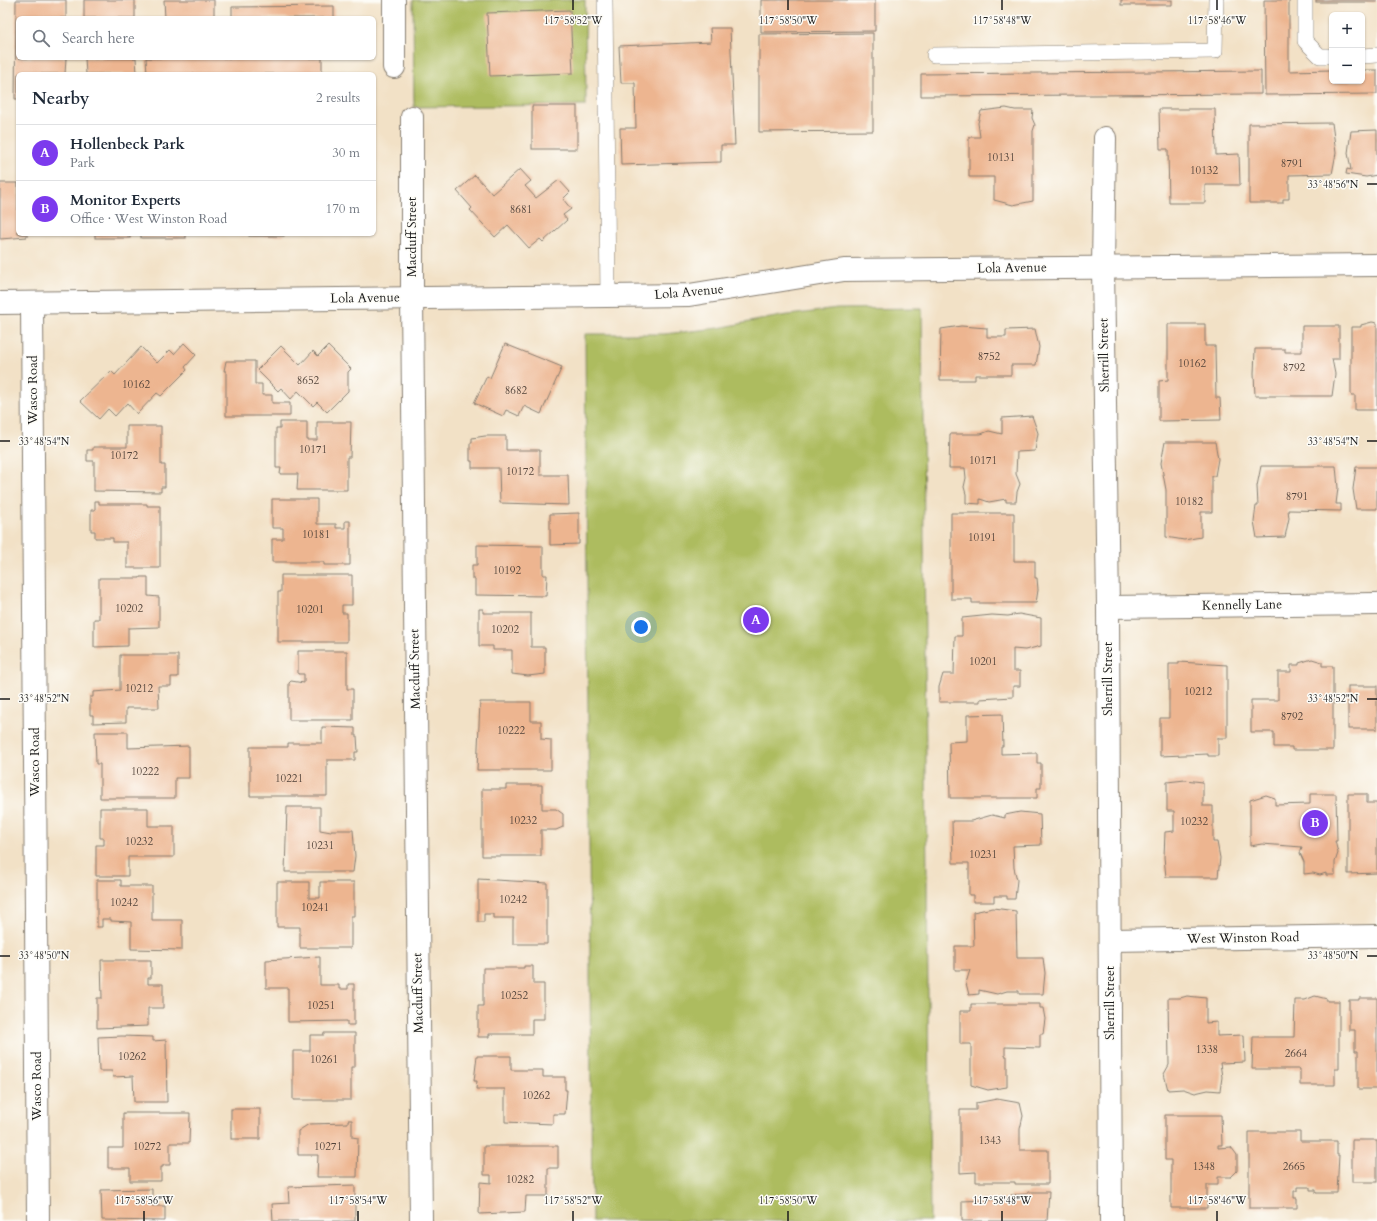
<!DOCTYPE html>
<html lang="en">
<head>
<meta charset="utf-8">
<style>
  :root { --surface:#fff; --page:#f2f2f3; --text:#1f2937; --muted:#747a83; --line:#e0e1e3; --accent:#7c3aed }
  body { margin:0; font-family:Cardo,serif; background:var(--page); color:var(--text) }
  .controls { position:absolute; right:12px; top:12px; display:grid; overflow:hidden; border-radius:6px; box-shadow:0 1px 3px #0004 }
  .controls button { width:36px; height:36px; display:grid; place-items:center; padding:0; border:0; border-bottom:1px solid var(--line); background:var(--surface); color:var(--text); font:20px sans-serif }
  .you { position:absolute; left:641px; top:627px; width:14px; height:14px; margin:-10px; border:3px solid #fff; border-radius:50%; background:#1a73e8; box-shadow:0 0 0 6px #1a73e833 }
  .badge { display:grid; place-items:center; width:26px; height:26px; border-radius:50%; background:var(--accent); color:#fff; font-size:13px; font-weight:700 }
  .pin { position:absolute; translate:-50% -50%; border:2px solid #fff; box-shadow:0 1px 4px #0006 }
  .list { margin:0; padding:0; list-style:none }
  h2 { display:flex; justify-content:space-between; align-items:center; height:52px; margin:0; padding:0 16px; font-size:17px }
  h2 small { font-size:13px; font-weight:400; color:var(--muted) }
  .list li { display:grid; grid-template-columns:26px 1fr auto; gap:12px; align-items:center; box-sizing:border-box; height:56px; padding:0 16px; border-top:1px solid var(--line) }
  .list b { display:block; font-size:15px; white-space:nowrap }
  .list p { margin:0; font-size:13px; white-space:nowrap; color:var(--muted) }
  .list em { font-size:13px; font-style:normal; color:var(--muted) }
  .icon { flex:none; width:22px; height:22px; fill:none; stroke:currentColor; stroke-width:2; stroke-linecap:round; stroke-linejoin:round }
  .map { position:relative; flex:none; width:1377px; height:1221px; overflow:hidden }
  .search { position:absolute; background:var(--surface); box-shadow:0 1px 3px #0004; left:16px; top:16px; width:360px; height:44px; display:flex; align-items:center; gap:10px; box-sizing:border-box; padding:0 14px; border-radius:6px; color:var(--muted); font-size:15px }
  .panel { position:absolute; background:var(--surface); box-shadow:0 1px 3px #0004; left:16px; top:72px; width:360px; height:164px; border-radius:6px }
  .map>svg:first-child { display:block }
</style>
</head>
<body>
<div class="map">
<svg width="1377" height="1221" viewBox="0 0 1377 1221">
  <rect width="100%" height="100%" fill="#fdfcf7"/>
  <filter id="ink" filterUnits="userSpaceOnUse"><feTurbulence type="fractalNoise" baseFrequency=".025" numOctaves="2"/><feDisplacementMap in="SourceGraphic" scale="8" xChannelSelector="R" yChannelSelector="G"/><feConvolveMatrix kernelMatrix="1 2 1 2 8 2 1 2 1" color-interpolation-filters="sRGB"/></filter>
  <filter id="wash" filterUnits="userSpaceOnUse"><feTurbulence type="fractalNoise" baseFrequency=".012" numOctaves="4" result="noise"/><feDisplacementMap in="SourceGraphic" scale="16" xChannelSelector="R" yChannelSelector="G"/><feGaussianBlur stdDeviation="0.9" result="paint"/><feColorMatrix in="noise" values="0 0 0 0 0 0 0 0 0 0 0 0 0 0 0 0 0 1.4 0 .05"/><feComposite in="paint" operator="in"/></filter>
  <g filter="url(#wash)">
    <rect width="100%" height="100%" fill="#f2e1c6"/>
    <g fill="#adbc5f" stroke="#646c3e">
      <polygon points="413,0 585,0 586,105 414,107"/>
      <polygon points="922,308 930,1221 592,1221 585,334 665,334 718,328 781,316 837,309"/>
    </g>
    <g id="blocks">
      <g fill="#edb590">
        <polygon points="16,0 66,0 66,18 18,18 18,58 66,58 65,74 18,74 18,99 15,99"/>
        <rect x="84" y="0" width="51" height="18"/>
        <polygon points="164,0 214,0 214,18 165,18"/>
        <polygon points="761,0 875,0 875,31 761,32"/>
        <rect x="1121" y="0" width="51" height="5"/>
        <polygon points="1264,0 1289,0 1289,71 1332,70 1332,81 1362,81 1362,70 1377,70 1377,94 1265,95"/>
        <rect x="1316" y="0" width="61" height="2"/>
        <polygon points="334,6 334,18 232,18 232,7"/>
        <polygon points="570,10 573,73 490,76 487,13"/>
        <polygon points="710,28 730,28 735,145 721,145 721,162 621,165 620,128 636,128 635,83 621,83 619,46 711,42"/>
        <polygon points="873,33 873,131 759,132 759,34"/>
        <polygon points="85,58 136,58 137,74 86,74"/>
        <polygon points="146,58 322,58 322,74 147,74"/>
        <polygon points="1261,71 1261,94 921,96 921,74"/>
        <rect x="532" y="106" width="45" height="43"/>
        <polygon points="1006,108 1015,110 1033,110 1032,118 1035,125 1033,131 1033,201 1013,205 994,200 994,177 969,177 969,137 980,137 978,123 981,111"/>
        <polygon points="1159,109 1215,109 1216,155 1239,154 1240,185 1205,185 1205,203 1169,203 1168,149 1160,149"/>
        <polygon points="1332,123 1336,153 1332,174 1289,175 1289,199 1283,199 1283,203 1249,203 1249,124"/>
        <polygon points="1377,130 1377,175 1366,177 1346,174 1347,169 1351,170 1348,153 1351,131"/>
        <polygon points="520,169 531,181 525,186 536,198 559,180 570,192 563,199 571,209 563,215 567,220 543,242 540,239 529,248 508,225 495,237 470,210 472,208 457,191 475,175 492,194"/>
        <polygon points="0,183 18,183 18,234 27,234 27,237 0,239"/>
        <rect x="95" y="234" width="35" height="4"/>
        <rect x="141" y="234" width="45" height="4"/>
        <rect x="249" y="234" width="35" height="2"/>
        <polygon points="1372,322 1377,323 1377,410 1355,410 1355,395 1351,395 1351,327 1361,327 1361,325"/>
        <polygon points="1168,324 1205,324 1205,346 1215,346 1216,398 1220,398 1221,420 1159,421 1159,381 1168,380"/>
        <polygon points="961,326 987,328 987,337 1006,337 1006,330 1035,329 1039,347 1036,365 1011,365 1011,375 975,375 975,380 940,380 941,329"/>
        <polygon points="1302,326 1339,326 1339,359 1332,359 1335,374 1332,396 1255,396 1254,374 1255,349 1285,349 1285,352 1302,352"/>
        <polygon points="184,343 196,355 185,367 187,370 161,396 157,393 137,414 127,403 115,416 108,409 99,419 80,401 111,371 115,375 141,347 157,363 170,350 174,354"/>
        <polygon points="505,344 562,367 541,414 524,406 519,416 506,410 503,416 474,403 487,376 490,378"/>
        <polygon points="281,346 300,365 313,351 318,356 328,346 351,369 348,372 348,391 327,412 317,402 313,406 298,391 291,399 281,388 278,391 257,370"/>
        <polygon points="226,361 255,361 255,384 262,384 262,395 272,395 272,403 290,403 290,416 226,416 226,371 224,371"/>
        <polygon points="1032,416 1038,433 1035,451 1017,452 1016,474 1020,484 1017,492 1016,502 1006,502 1006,499 989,502 980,499 980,504 966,503 966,494 964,487 966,478 965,468 949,468 950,434 981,434 989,431 1002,434 1002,418"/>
        <polygon points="280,422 307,422 307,440 317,440 317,422 351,422 350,457 347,457 347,490 297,490 298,474 280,474 281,468 276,468 276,428 280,428"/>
        <polygon points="127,426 161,426 161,465 165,465 165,487 161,487 161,492 94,491 94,461 87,461 87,450 93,450 93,447 127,447"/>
        <polygon points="485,436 506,436 506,450 540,450 540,475 568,475 569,505 500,503 499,468 472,468 472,461 470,461 470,443 472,443 472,438"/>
        <polygon points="1165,442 1215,442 1218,459 1215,476 1212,476 1212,512 1201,512 1201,537 1184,540 1166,537 1166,490 1161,463"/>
        <polygon points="1261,466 1336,466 1338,488 1336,504 1341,504 1341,511 1288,510 1289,518 1285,537 1257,538 1254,521 1256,506 1258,506 1257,486"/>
        <polygon points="1356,467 1377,467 1377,509 1356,509 1353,489"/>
        <polygon points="272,499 317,499 317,524 336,524 336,528 345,528 345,521 350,521 350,565 324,565 324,562 272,562 272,539 283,539 283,528 272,528"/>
        <polygon points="95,501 99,501 99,504 147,504 147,506 160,506 160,568 127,568 127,542 113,542 113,538 95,538 95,531 91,531 91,510 95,510"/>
        <polygon points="579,513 579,544 550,545 550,514"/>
        <polygon points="951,513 1014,513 1014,561 1035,561 1035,578 1037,578 1038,590 1036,603 972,603 972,599 951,599"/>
        <polygon points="477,545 543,546 543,575 547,575 546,596 475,595 475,579 472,579 472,565 477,565"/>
        <polygon points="281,575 352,575 352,605 342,605 342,613 347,613 347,642 278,642 278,592 281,592"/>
        <polygon points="140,577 148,577 148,596 159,597 159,627 128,628 128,646 94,647 94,619 99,619 99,578 140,578"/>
        <polygon points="479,609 483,609 483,613 531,613 531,647 545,647 545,674 528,676 512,674 512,650 493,650 493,646 479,646"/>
        <polygon points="1019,614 1041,618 1041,646 1025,650 1013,649 1013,671 1020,671 1020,686 1013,686 1013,697 980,699 980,702 939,702 939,687 943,674 954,674 955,636 962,636 962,618 992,615 1008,616"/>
        <polygon points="298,651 347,651 347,689 353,689 353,720 289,720 289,683 291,681 304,683 304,674 298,674"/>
        <polygon points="120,655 178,655 178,677 171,677 171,686 158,686 159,708 126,708 126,722 93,723 93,715 90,715 90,697 93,697 93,692 120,690"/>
        <polygon points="1312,659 1322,662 1322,666 1333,666 1333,750 1292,750 1292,747 1274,747 1274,732 1251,732 1251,700 1278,700 1278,672 1291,672 1291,665 1299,665 1299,663"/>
        <polygon points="1179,662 1227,665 1227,738 1218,738 1218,756 1208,756 1208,754 1160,756 1160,718 1169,718 1169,664 1179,664"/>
        <rect x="1348" y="686" width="29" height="43"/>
        <polygon points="480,702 531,702 531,721 541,721 541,739 551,740 551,770 477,770"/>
        <polygon points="1002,714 1003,746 1001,746 1001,754 1037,753 1037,763 1041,763 1041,788 1037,788 1037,798 950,798 949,742 967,741 967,715"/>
        <polygon points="322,727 355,728 355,736 357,736 358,752 355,752 355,760 327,760 327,796 250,796 250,747 288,747 288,743 322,743"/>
        <polygon points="95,732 128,732 128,748 189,746 189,778 175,778 175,798 100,798 100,764 96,764"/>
        <polygon points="1185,780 1203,782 1203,806 1213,806 1213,842 1217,842 1220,858 1218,877 1166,877 1164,857 1165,832 1174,831 1174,811 1167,811 1167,782"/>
        <polygon points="506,785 542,785 542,809 556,809 563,814 563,827 556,830 541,830 541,856 482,856 482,789 506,789"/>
        <polygon points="1310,794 1336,794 1337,841 1335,841 1338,853 1335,862 1335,875 1326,875 1326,873 1320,875 1313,873 1304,874 1304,862 1300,853 1302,847 1262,844 1250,846 1250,800 1266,795 1275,798 1275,805 1310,804"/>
        <polygon points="1348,794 1367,794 1367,803 1377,803 1377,873 1348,874"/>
        <polygon points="287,807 320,807 320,830 331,832 331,830 353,830 355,856 353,872 285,872"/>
        <polygon points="100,808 148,808 148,826 174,826 174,857 128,857 128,876 96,876 96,845 104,845 104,838 100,838"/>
        <polygon points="1020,812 1040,814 1041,845 1013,846 1014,868 1017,880 1015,899 1007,899 1007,896 994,896 994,902 973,902 973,895 969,895 969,863 953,863 952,821 971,821 992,815 1005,818 1005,815"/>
        <polygon points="478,879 547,883 547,944 513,944 513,920 514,918 493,918 493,914 484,914 484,922 478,922"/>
        <polygon points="97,880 121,880 121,886 152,886 152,920 182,920 182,950 131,949 131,922 111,921 111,919 102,919 102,927 97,927"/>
        <polygon points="277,882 309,882 309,898 320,898 320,882 354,882 354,916 351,916 351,948 300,948 300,927 277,927"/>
        <polygon points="993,908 1016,911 1017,958 1043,958 1045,973 1043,994 1019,994 1019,991 1007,991 997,994 979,990 979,994 969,995 966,983 970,970 955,970 955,946 974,946 973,912"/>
        <polygon points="320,957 320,985 339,985 339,989 348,989 348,984 354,984 354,1025 347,1025 347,1021 288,1022 288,988 266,988 266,960"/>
        <polygon points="101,960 151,960 151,978 148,978 148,984 163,984 163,1008 148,1008 148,1026 97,1028 97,998 102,998"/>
        <polygon points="524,966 533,966 533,984 544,984 544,1019 532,1019 532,1034 489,1034 489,1037 478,1037 478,1006 483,1006 483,968 524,968"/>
        <polygon points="1187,996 1206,998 1206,1023 1217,1022 1217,1036 1244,1035 1245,1062 1220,1063 1222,1077 1220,1091 1208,1090 1195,1093 1183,1089 1168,1090 1164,1074 1169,1065 1168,998 1180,998"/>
        <polygon points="1315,996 1327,999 1327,1001 1339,1001 1339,1069 1335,1069 1335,1085 1300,1085 1300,1069 1252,1069 1253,1037 1294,1037 1295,1000 1305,1000"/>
        <polygon points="1359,998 1377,998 1377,1089 1358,1089 1358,1051 1355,1051 1355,1030 1349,1030 1349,1000 1359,1000"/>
        <polygon points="971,1004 1040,1004 1040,1008 1043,1008 1045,1019 1043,1034 1040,1034 1040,1048 1005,1047 1005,1056 1007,1056 1007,1087 988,1090 971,1085 971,1044 960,1044 960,1011 971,1011"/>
        <polygon points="324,1033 355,1033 355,1067 351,1067 351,1100 293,1100 293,1051 310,1051 310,1035 324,1035"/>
        <polygon points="122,1036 153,1037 153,1041 166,1040 167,1102 134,1102 133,1076 113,1077 112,1071 99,1071 98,1037"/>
        <polygon points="477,1056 511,1056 511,1070 543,1070 543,1077 565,1077 565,1090 567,1090 565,1114 553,1114 553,1124 505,1122 505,1089 476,1089 477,1081 474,1081"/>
        <polygon points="997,1099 1020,1103 1023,1116 1020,1129 1020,1150 1048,1150 1048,1184 1015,1184 1015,1182 976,1182 976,1172 960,1173 960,1110 976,1110 976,1103"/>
        <rect x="231" y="1109" width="29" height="30"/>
        <polygon points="123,1113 190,1113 189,1143 170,1143 170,1165 163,1165 163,1167 161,1167 161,1181 130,1181 130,1168 108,1168 108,1148 123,1148"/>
        <polygon points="1165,1115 1221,1115 1222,1145 1218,1145 1218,1148 1231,1147 1237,1155 1237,1171 1231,1177 1218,1177 1218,1185 1207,1185 1207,1208 1171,1208 1171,1160 1165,1160"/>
        <polygon points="348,1120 352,1120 352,1137 358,1138 357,1177 317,1177 318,1155 298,1155 298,1131 309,1124 348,1123"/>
        <polygon points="1249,1132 1300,1132 1300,1141 1337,1141 1337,1155 1339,1155 1337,1193 1316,1193 1316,1190 1310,1190 1310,1187 1297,1187 1297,1191 1294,1191 1294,1198 1297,1198 1297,1208 1249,1208"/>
        <rect x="1352" y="1140" width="25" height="42"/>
        <polygon points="484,1146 558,1146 558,1168 548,1168 548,1196 526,1196 525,1212 479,1214 480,1182 491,1183 491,1175 484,1175"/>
        <polygon points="355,1185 355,1221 273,1221 272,1204 289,1203 288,1187"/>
        <polygon points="152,1189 152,1206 165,1206 165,1221 102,1220 101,1190"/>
        <polygon points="1028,1192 1049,1192 1047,1221 962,1221 962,1201 1011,1199 1011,1195 1028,1194"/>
      </g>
    </g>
  </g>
  <g filter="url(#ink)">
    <use href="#blocks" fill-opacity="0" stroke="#877e71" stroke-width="1"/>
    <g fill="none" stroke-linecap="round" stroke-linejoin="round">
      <g stroke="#877e71" stroke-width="16">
        <g id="service">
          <polyline points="605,0 608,296"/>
          <polyline points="1305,0 1305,41 1320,56 1332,56"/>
          <polyline points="934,55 1215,51 1216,0"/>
          <polyline points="1362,56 1377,55"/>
        </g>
      </g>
      <g stroke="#877e71" stroke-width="24">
        <g id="minor">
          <polyline points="394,0 394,67"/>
          <polyline points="412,117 412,298 421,1221"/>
          <polyline points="1105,138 1103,267 1108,607 1111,1221"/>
          <polyline points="32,303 38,1221"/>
          <polyline points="1108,607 1377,604"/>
          <polyline points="1110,940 1377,936"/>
        </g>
      </g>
      <g stroke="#877e71" stroke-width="24">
        <polyline id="tertiary" points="0,303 689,295 844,270 1377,265"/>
      </g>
      <use href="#service" stroke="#fff" stroke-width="15"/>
      <use href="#minor" stroke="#fff" stroke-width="22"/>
      <use href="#tertiary" stroke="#fff" stroke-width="22"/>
    </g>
  </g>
  <path fill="none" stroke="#1c1c1c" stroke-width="1.5" d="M573,0V10M788,0V10M1002,0V10M1217,0V10M1367,184H1377M0,441H10M1367,441H1377M0,699H10M1367,699H1377M0,956H10M1367,956H1377M144,1211V1221M358,1211V1221M573,1211V1221M788,1211V1221M1002,1211V1221M1217,1211V1221"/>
  <g text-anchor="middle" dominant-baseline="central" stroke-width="3" stroke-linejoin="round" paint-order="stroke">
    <g font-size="11" fill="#504239">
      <text x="1001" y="157">10131</text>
      <text x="1292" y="163">8791</text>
      <text x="1204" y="170">10132</text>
      <text x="521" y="209">8681</text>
      <text x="989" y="356">8752</text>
      <text x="1192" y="363">10162</text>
      <text x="1294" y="367">8792</text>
      <text x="308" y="380">8652</text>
      <text x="136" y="384">10162</text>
      <text x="516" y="390">8682</text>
      <text x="313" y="449">10171</text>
      <text x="124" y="455">10172</text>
      <text x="983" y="460">10171</text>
      <text x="520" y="471">10172</text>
      <text x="1297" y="496">8791</text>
      <text x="1189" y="501">10182</text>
      <text x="316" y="534">10181</text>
      <text x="982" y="537">10191</text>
      <text x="507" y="570">10192</text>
      <text x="129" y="608">10202</text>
      <text x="310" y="609">10201</text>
      <text x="505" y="629">10202</text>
      <text x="983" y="661">10201</text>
      <text x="139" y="688">10212</text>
      <text x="1198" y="691">10212</text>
      <text x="1292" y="716">8792</text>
      <text x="511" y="730">10222</text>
      <text x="145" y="771">10222</text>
      <text x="289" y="778">10221</text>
      <text x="523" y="820">10232</text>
      <text x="1194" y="821">10232</text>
      <text x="139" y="841">10232</text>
      <text x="320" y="845">10231</text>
      <text x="983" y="854">10231</text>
      <text x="513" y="899">10242</text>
      <text x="124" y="902">10242</text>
      <text x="315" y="907">10241</text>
      <text x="514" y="995">10252</text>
      <text x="321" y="1005">10251</text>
      <text x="1207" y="1049">1338</text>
      <text x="1296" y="1053">2664</text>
      <text x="132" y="1056">10262</text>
      <text x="324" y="1059">10261</text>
      <text x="536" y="1095">10262</text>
      <text x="990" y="1140">1343</text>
      <text x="147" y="1146">10272</text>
      <text x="328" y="1146">10271</text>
      <text x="1204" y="1166">1348</text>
      <text x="1294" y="1166">2665</text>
      <text x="520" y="1179">10282</text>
    </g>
    <g font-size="13" fill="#1c1c1c" stroke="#fdfcf7">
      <text transform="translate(412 237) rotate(-90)">Macduff Street</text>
      <text transform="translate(1012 268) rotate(-1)">Lola Avenue</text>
      <text transform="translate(689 292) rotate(-5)">Lola Avenue</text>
      <text transform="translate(365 298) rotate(-1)">Lola Avenue</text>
      <text transform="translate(1104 355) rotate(-91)">Sherrill Street</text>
      <text transform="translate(33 390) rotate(-90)">Wasco Road</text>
      <text transform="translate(1242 605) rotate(-1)">Kennelly Lane</text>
      <text transform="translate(415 669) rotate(-91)">Macduff Street</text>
      <text transform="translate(1108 679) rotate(-90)">Sherrill Street</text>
      <text transform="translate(35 762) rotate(-90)">Wasco Road</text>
      <text transform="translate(1243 938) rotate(-1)">West Winston Road</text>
      <text transform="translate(418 993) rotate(-91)">Macduff Street</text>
      <text transform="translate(1110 1003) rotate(-90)">Sherrill Street</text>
      <text transform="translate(37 1086) rotate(-90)">Wasco Road</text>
    </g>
  </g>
  <g font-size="10" text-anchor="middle" fill="#1c1c1c" stroke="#fdfcf7" stroke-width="3" stroke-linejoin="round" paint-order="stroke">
    <text x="573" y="24">117°58'52"W</text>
    <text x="788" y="24">117°58'50"W</text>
    <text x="1002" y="24">117°58'48"W</text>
    <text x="1217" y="24">117°58'46"W</text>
    <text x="1333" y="188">33°48'56"N</text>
    <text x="44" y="445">33°48'54"N</text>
    <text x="1333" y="445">33°48'54"N</text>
    <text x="44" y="702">33°48'52"N</text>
    <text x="1333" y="702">33°48'52"N</text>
    <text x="44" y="959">33°48'50"N</text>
    <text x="1333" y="959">33°48'50"N</text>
    <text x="144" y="1204">117°58'56"W</text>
    <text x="358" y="1204">117°58'54"W</text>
    <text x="573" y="1204">117°58'52"W</text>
    <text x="788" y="1204">117°58'50"W</text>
    <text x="1002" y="1204">117°58'48"W</text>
    <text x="1217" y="1204">117°58'46"W</text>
  </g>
</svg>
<div class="controls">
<button>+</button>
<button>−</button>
</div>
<div class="you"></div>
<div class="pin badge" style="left:756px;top:620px">A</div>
<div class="pin badge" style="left:1315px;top:823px">B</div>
<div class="search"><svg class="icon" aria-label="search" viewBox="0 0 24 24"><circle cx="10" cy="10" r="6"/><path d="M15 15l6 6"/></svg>Search here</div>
<section class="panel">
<h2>Nearby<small>2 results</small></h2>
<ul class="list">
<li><span class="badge">A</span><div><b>Hollenbeck Park</b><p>Park</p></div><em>30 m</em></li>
<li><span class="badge">B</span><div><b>Monitor Experts</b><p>Office · West Winston Road</p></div><em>170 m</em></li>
</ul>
</section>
</div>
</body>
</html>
